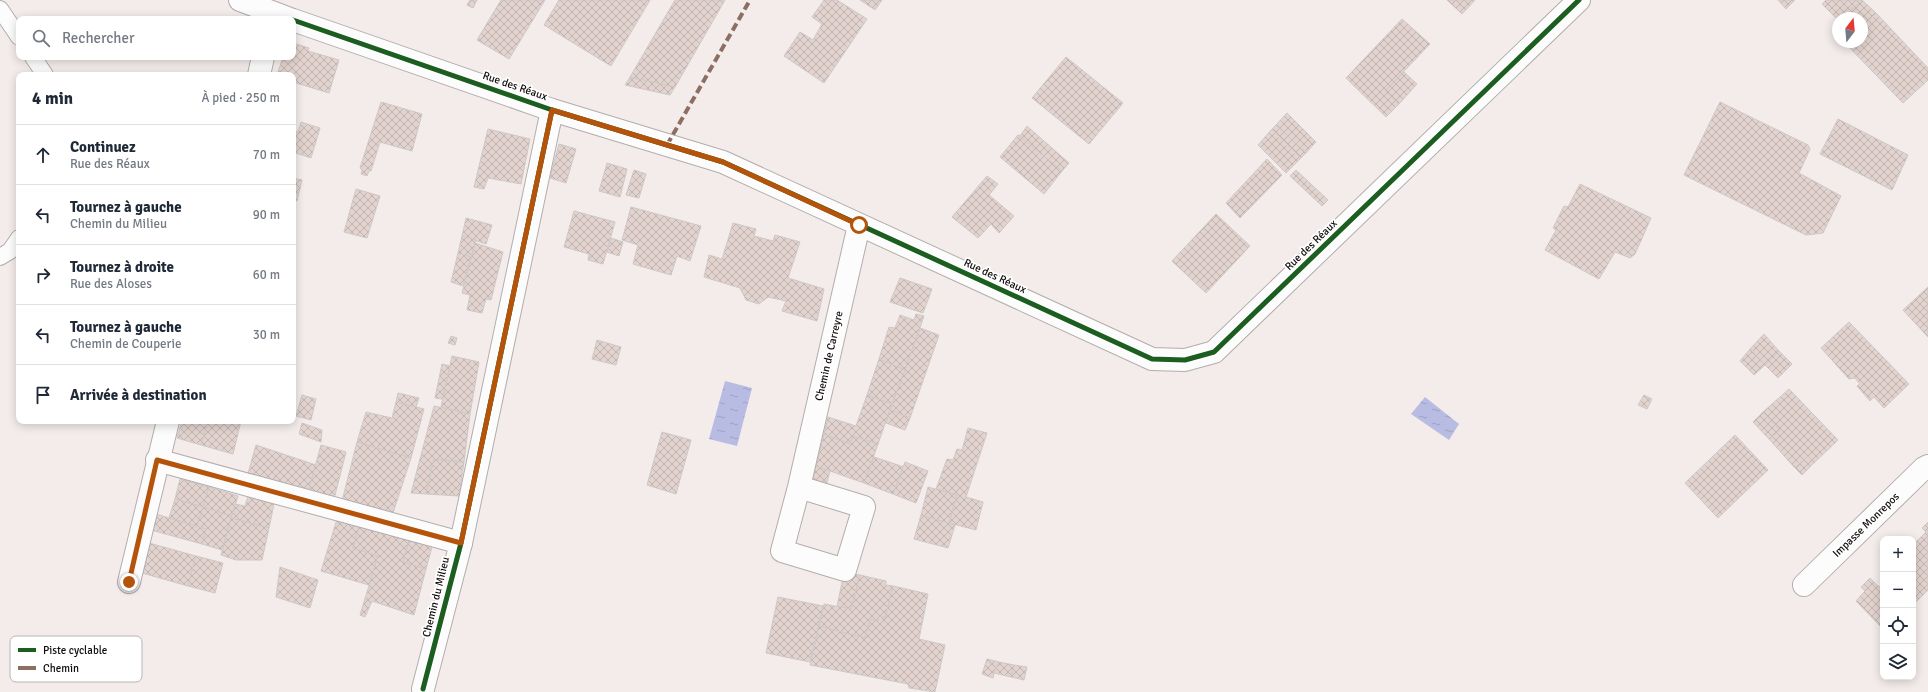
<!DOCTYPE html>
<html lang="fr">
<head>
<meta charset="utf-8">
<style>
  :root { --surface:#fff; --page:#f2f2f3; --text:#1f2937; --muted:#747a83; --line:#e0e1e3 }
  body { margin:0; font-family:Signika,sans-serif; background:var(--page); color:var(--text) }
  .controls { position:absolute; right:12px; bottom:12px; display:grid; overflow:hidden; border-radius:8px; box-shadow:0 2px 10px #0003 }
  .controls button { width:36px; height:36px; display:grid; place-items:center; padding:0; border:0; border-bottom:1px solid var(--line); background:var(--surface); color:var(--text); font:20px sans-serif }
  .compass { position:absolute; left:1832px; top:12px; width:36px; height:36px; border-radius:50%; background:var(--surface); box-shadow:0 2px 10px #0003; rotate:16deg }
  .stop { position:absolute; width:12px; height:12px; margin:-9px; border:3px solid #b45309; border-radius:50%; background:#fff }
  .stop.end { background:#b45309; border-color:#fff; box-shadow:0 1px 4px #0008 }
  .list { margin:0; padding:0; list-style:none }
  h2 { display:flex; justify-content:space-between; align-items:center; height:52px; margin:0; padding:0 16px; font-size:17px }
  h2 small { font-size:13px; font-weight:400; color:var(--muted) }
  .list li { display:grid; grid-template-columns:26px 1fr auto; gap:12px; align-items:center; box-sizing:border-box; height:60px; padding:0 16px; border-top:1px solid var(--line) }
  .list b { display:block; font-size:15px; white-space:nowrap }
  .list p { margin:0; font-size:13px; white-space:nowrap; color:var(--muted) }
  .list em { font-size:13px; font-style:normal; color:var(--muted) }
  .icon { flex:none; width:22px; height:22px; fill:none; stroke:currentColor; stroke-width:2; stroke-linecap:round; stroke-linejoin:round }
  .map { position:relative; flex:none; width:1928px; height:692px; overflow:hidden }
  .search { position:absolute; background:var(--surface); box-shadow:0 2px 10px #0003; left:16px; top:16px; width:280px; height:44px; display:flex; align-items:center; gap:10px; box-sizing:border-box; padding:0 14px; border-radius:8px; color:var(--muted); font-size:15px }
  .panel { position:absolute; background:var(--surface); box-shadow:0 2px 10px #0003; left:16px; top:72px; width:280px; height:352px; border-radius:8px }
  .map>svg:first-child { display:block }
</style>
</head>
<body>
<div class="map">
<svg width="1928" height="692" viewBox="0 0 1928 692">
  <defs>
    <pattern id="water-ripples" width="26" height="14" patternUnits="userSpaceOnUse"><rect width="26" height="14" fill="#b8bce2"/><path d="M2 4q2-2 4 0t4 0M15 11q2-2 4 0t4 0" fill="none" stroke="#9da0c1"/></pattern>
    <pattern id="building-cross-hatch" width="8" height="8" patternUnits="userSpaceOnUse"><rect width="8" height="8" fill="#e2d3ce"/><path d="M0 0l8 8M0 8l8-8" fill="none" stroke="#c1b4b0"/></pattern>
  </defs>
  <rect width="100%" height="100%" fill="#f3ecea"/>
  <g fill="url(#water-ripples)">
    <polygon points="725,381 752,388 737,446 709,439"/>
    <polygon points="1425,397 1459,424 1449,440 1411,414"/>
  </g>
  <g fill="url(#building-cross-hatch)" stroke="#cdc8c6">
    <polygon points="470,0 477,0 473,8 467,5"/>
    <polygon points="501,0 545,0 509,59 477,40"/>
    <polygon points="559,0 617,0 619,2 620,0 650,0 611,66 544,25"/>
    <polygon points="675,0 725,0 675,87 630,77"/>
    <polygon points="824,0 837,0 867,19 824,83 784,56 800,32 813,40 822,24 812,17"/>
    <polygon points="860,0 882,0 875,10"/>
    <polygon points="1447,0 1475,0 1462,14"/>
    <polygon points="1778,0 1795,0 1786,9"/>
    <polygon points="1826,0 1862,0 1843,18 1838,18 1838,20 1822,4"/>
    <polygon points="1862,0 1876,13 1862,27 1862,18 1843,18"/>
    <polygon points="1876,13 1928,68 1928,80 1903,103 1845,43 1862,42 1862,27"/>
    <polygon points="1402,19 1430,44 1385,91 1399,104 1386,117 1346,78"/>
    <polygon points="293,43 309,48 308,51 339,60 329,93 293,82 293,75 277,75 283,57 293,57"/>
    <polygon points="1066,57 1123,103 1089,144 1032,98"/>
    <polygon points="1404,72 1417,84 1399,104 1385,91"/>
    <polygon points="630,77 675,87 670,95 625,85"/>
    <polygon points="381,102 422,114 412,151 380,142 371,171 369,171 367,176 361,174 362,170 360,168"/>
    <polygon points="1720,102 1808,145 1810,149 1799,173 1841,196 1823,233 1806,235 1684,175"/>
    <polygon points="1287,113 1316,142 1306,153 1276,125"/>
    <polygon points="1838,119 1908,155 1892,190 1820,154"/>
    <polygon points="301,122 320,128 311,158 293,152 293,131 298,132"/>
    <polygon points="1276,125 1306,153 1301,158 1272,129"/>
    <polygon points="1027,126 1069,163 1062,171 1018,135 1020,136"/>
    <polygon points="488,129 530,139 521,184 488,178 484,189 474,187"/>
    <polygon points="1272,129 1301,158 1286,173 1258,145"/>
    <polygon points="1018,135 1062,171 1044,194 1000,157"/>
    <polygon points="559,144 576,149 566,183 550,178"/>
    <polygon points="1267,159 1282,175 1240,218 1226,203"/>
    <polygon points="607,163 627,169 620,197 599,191"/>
    <polygon points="634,170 646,174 639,198 626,195"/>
    <polygon points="1296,170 1328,200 1322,206 1290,176"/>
    <polygon points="987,176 998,184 989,195 1014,216 999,233 991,224 978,238 952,217"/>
    <polygon points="293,178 302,180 297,201 293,200"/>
    <polygon points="1580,184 1651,218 1635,254 1630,258 1615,252 1599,279 1545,250 1556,230 1553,228 1564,206 1568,207"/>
    <polygon points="356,189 380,196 367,238 344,232"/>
    <polygon points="631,207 701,226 690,261 677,256 671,275 633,264 638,245 622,240"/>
    <polygon points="574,211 615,222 603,264 588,260 589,254 564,247"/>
    <polygon points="1216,214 1250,246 1206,293 1172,261"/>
    <polygon points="466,218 492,225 486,244 462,236"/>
    <polygon points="733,223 756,229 754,236 773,241 775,235 800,242 788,278 824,289 817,321 782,311 786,301 768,297 759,304 746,300 740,288 704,277 709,255 722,259"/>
    <polygon points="462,236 476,240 471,257 458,253"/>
    <polygon points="611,238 623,242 619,256 607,252"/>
    <polygon points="475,243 503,252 491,300 486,299 482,313 467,310 470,295 462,293"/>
    <polygon points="458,253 471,257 463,286 451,282"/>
    <polygon points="900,278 932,289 923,313 890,302"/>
    <polygon points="1928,287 1928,337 1903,310"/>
    <polygon points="916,314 924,316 905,370 879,359 889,327 895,328 900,315 914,320"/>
    <polygon points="1849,322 1909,384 1884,408 1874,397 1870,401 1857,386 1860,384 1855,378 1849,379 1821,348"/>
    <polygon points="920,328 939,335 910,418 890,410"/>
    <polygon points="1764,334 1779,351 1765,365 1750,349"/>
    <polygon points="451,336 457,338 455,345 448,343"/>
    <polygon points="597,340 621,347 616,365 592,359"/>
    <polygon points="1750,349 1765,365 1754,375 1740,361"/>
    <polygon points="1779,351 1792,364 1778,378 1765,365"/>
    <polygon points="452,356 479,362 470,414 441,407"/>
    <polygon points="879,359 905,370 892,404 867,395"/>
    <polygon points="442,364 450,366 442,399 435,398"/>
    <polygon points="1789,389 1838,440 1814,463 1808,456 1795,468 1769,439 1780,430 1763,412"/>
    <polygon points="398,393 419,398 416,407 396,402"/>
    <polygon points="302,395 316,399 311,420 296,416"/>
    <polygon points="867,395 892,404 878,444 853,436 850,444 824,434 828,417 856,426"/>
    <polygon points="1644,395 1652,399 1647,409 1638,405"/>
    <polygon points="396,402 424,409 411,458 357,442 366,412 392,418"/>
    <polygon points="434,406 470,414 464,462 434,459 426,494 411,493"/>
    <polygon points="890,410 910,418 905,430 886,423"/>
    <polygon points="1763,412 1780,430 1769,439 1753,422"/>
    <polygon points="182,421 208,421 201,445 177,438"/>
    <polygon points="208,421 241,421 233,454 201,445"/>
    <polygon points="302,423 322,430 321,442 299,434"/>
    <polygon points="968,428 987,433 966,497 983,502 976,530 949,523 957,495 936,489 947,459 953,460 957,449 962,450"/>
    <polygon points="662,432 691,440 676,494 647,485"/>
    <polygon points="824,434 850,444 853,436 878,444 864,483 816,466"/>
    <polygon points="1735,435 1768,470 1718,518 1685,483"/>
    <polygon points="357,442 411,458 391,519 341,505"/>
    <polygon points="256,445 316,465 307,495 247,477"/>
    <polygon points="321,445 346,452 333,503 307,495"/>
    <polygon points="1808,456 1814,463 1802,475 1795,468"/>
    <polygon points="874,457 904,467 893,494 864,483"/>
    <polygon points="434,459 464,462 459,496 426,494"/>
    <polygon points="905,462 928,471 916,503 893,494"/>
    <polygon points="816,466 830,471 825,490 810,485"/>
    <polygon points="180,479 209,487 203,507 175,499"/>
    <polygon points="209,487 238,496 232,516 203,507"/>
    <polygon points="928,487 957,495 949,523 921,515"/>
    <polygon points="248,496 274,504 269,528 231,518 235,504 245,506"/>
    <polygon points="175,499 203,507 197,526 169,518"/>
    <polygon points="203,507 232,516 222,550 202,544 206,529 197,526"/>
    <polygon points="156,514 206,529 202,544 151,530"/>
    <polygon points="921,515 955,525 948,548 914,539"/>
    <polygon points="338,516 360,523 353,548 378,556 369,585 321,571"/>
    <polygon points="231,518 269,528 262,560 236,560 221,555"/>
    <polygon points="1928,522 1928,590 1913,605 1913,545 1926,532 1922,528"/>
    <polygon points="360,523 410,537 403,562 426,569 414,615 372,601 365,617 360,615 378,556 353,548"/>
    <polygon points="410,537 433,543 426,569 403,562"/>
    <polygon points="149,543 196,556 188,586 142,573"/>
    <polygon points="196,556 223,563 215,593 188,586"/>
    <polygon points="280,567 318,580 310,608 276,597"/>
    <polygon points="847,572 860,575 851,609 837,607 842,582 845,582"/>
    <polygon points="860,575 886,581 886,585 893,586 885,618 879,616 878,620 870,620 865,638 819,626 824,604 851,609"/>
    <polygon points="1870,578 1879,587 1883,583 1883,629 1856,601 1865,591 1861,587"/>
    <polygon points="893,586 928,594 919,639 945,645 935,692 909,688 908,684 810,665 819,626 865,638 870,620 878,620 879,616 885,618"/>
    <polygon points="778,597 823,606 810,662 766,653"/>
    <polygon points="987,659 999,662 997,668 995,668 993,678 982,674"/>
    <polygon points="999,662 1014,665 1011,677 994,673"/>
    <polygon points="1014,665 1027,667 1024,680 1011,677"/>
  </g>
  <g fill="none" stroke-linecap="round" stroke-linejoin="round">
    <g stroke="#b3adac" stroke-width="18">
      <g id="service">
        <polyline points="0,9 19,37"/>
        <polyline points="33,57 45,75"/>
        <polyline points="0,257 10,251 19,238"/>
      </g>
    </g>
    <g stroke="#b3adac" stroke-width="24">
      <g id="minor">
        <polyline points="259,75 263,57"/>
        <polyline points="157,460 461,543"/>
        <polyline points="799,487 864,507 845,570 782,551 799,487 859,225"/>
        <polyline points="129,582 168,421"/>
        <polyline points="1804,585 1924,468 1928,466"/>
        <polyline points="423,689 461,543 552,110"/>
      </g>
    </g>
    <g stroke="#b3adac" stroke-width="24">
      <g id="tertiary">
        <polyline points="240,0 290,19"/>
        <polyline points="293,20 552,110 723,162 1152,359 1185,360 1214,352 1579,0"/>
      </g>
    </g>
    <use href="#service" stroke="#fdfcfc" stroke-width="16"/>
    <use href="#minor" stroke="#fdfcfc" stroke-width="22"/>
    <use href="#tertiary" stroke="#fdfcfc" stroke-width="22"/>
    <polyline stroke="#8d6e63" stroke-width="4" stroke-dasharray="8 4" stroke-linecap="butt" points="667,145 750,0"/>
    <g stroke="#fff" stroke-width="8">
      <g id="cycleway">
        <polyline points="293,20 552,110 723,162 1152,359 1185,360 1214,352 1579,0"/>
        <polyline points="423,689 461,543 552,110"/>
      </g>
    </g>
    <use href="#cycleway" stroke="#1b5e20" stroke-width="5"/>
  </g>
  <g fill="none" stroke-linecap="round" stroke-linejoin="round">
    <polyline stroke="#b45309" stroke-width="5" points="129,582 157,460 461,543 552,110 723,162 859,225"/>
  </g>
  <g text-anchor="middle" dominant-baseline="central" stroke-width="3.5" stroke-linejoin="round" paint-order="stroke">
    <g font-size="11" fill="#100c0a" stroke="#fff">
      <text transform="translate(515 86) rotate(19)">Rue des Réaux</text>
      <text transform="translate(1311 245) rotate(-44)">Rue des Réaux</text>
      <text transform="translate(995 276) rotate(25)">Rue des Réaux</text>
      <text transform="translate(829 356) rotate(-77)">Chemin de Carreyre</text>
      <text transform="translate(1866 525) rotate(-44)">Impasse Monrepos</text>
      <text transform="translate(436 597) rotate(-76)">Chemin du Milieu</text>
    </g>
  </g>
  <rect x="10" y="636" width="132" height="46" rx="6" fill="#fff" stroke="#b7b6b6" stroke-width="1"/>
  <rect x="18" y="648" width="18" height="4" fill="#1b5e20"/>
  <rect x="18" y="666" width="18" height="4" fill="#8d6e63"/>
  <g font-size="11" fill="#100c0a">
    <text x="43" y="654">Piste cyclable</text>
    <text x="43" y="672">Chemin</text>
  </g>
</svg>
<div class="controls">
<button>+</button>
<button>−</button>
<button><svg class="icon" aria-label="locate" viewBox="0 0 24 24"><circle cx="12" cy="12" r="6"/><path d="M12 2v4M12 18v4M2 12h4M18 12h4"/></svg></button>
<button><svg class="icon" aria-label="layers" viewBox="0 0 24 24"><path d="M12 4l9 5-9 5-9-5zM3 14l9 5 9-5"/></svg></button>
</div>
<svg class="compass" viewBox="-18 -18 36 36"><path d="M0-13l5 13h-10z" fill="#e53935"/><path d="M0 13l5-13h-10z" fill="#747a83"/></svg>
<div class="stop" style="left:859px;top:225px"></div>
<div class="stop end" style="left:129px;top:582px"></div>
<div class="search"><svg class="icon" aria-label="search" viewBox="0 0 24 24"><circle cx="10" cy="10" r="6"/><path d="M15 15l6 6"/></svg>Rechercher</div>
<section class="panel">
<h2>4 min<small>À pied · 250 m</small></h2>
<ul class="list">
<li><svg class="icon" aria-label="ahead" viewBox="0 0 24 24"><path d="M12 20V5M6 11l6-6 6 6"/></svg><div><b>Continuez</b><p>Rue des Réaux</p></div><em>70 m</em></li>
<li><svg class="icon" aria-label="left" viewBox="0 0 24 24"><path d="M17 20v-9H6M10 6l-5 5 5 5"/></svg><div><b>Tournez à gauche</b><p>Chemin du Milieu</p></div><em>90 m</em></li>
<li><svg class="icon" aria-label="right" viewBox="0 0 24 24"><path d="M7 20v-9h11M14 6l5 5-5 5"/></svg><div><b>Tournez à droite</b><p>Rue des Aloses</p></div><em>60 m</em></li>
<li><svg class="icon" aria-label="left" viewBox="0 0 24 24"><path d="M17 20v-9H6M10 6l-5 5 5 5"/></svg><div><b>Tournez à gauche</b><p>Chemin de Couperie</p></div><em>30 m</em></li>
<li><svg class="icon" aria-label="arrive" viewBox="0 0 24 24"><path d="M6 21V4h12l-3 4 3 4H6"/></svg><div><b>Arrivée à destination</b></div></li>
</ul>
</section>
</div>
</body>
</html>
